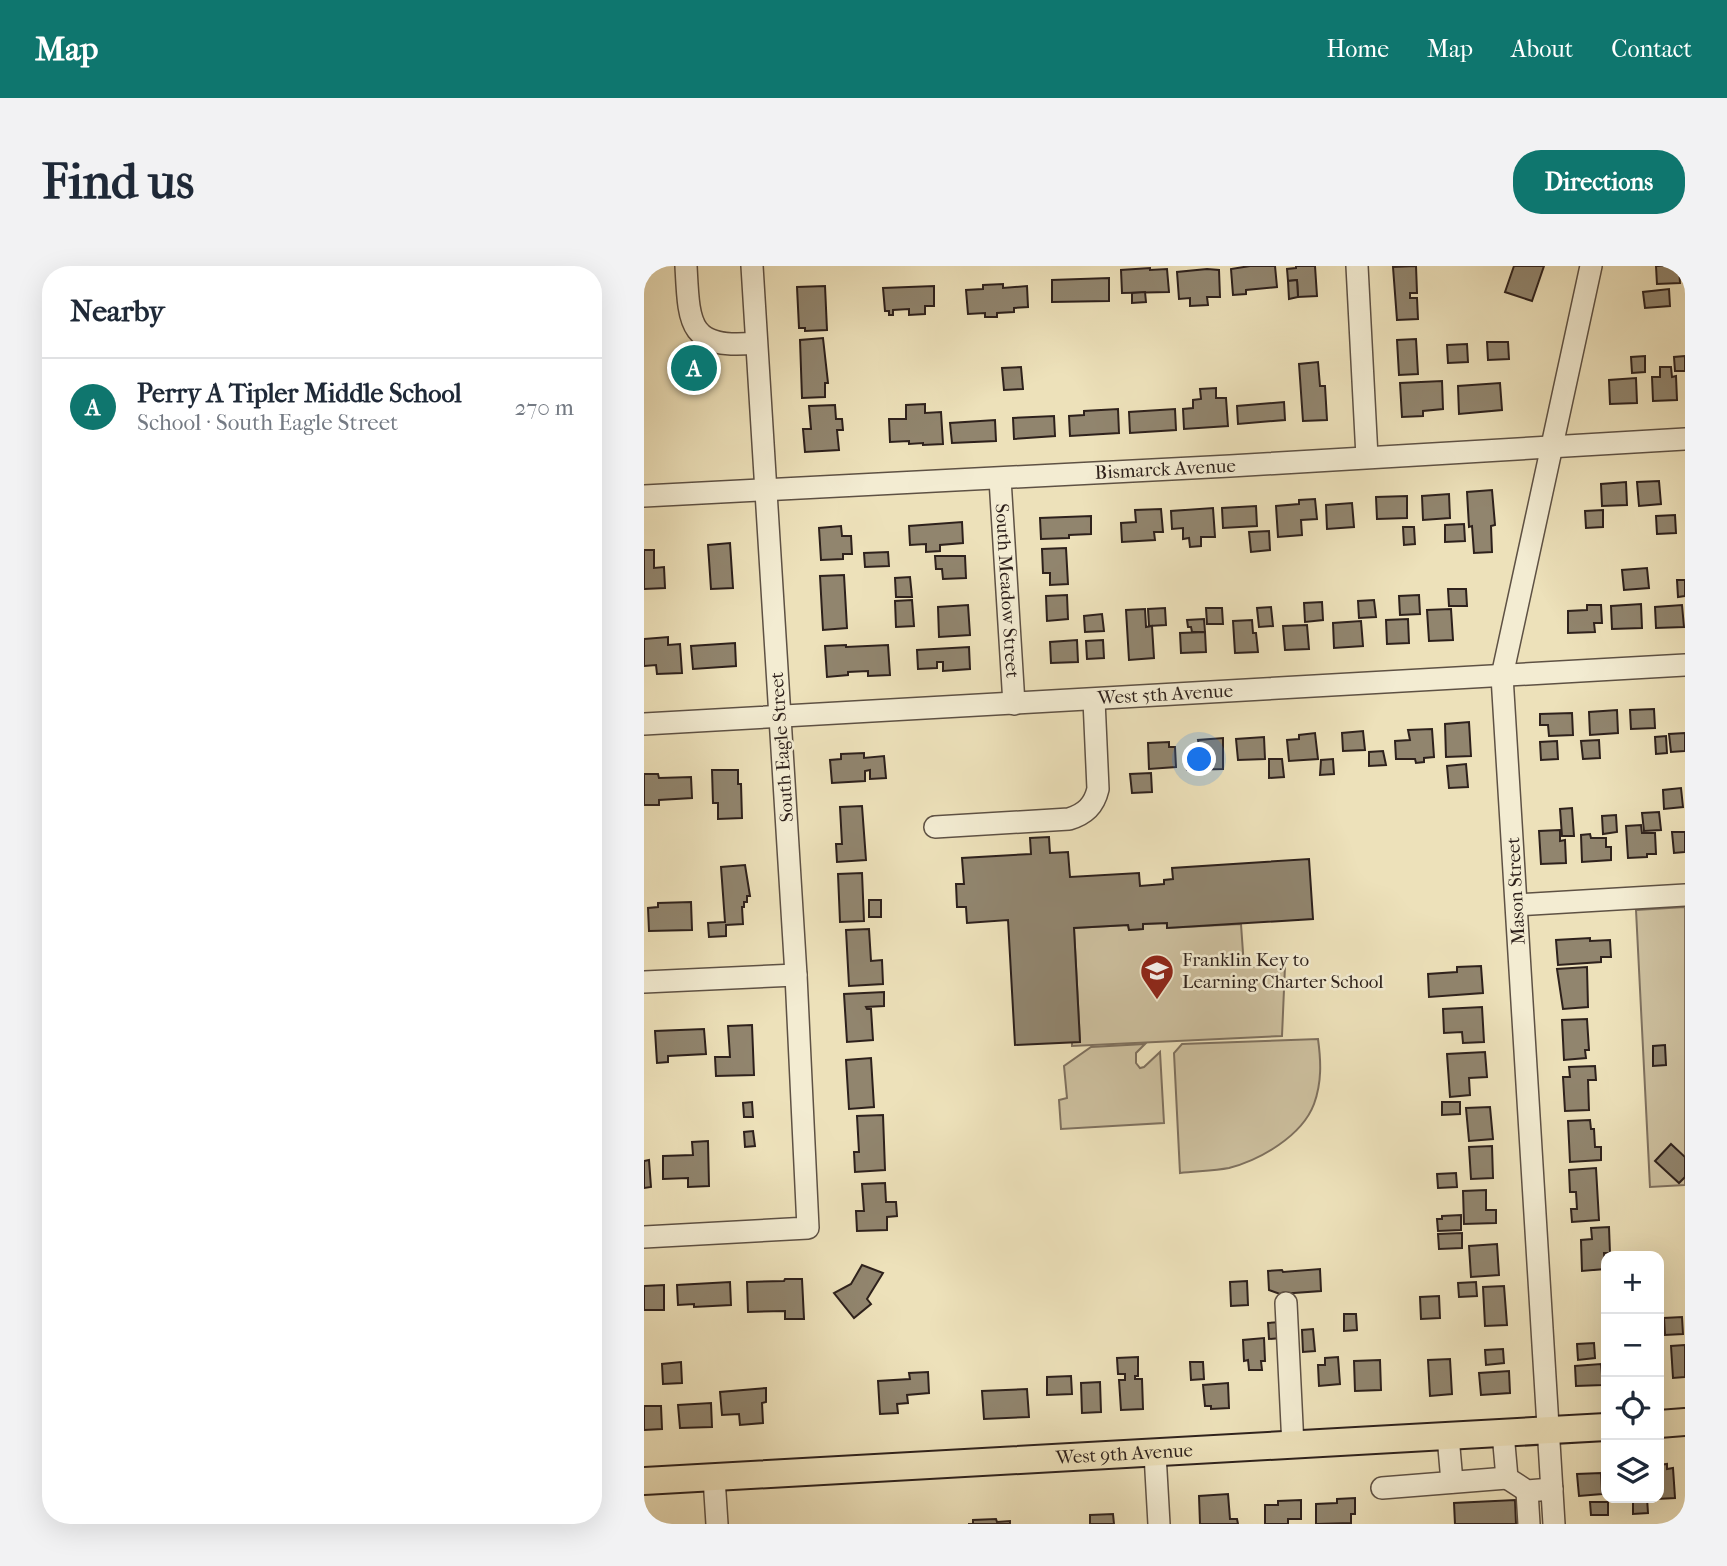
<!DOCTYPE html>
<html lang="en">
<head>
<meta charset="utf-8">
<style>
  :root { --surface:#fff; --page:#f2f2f3; --text:#1f2937; --muted:#747a83; --line:#e0e1e3; --accent:#0f766e }
  body { margin:0; font-family:"IM FELL French Canon",serif; background:var(--page); color:var(--text) }
  .controls { position:absolute; right:21px; bottom:21px; display:grid; overflow:hidden; border-radius:14px; box-shadow:0 7px 28px #0002 }
  .controls button { width:63px; height:63px; display:grid; place-items:center; padding:0; border:0; border-bottom:2px solid var(--line); background:var(--surface); color:var(--text); font:35px sans-serif }
  .you { position:absolute; left:556px; top:494px; width:24px; height:24px; margin:-18px; border:5px solid #fff; border-radius:50%; background:#1a73e8; box-shadow:0 0 0 10px #1a73e833 }
  .badge { display:grid; place-items:center; width:46px; height:46px; border-radius:50%; background:var(--accent); color:#fff; font-size:23px; font-weight:700 }
  .pin { position:absolute; translate:-50% -50%; border:4px solid #fff; box-shadow:0 2px 7px #0006 }
  .list { margin:0; padding:0; list-style:none }
  h2 { display:flex; justify-content:space-between; align-items:center; height:91px; margin:0; padding:0 28px; font-size:30px }
  h2 small { font-size:23px; font-weight:400; color:var(--muted) }
  .list li { display:grid; grid-template-columns:46px 1fr auto; gap:21px; align-items:center; box-sizing:border-box; height:98px; padding:0 28px; border-top:2px solid var(--line) }
  .list b { display:block; font-size:26px; white-space:nowrap }
  .list p { margin:0; font-size:23px; white-space:nowrap; color:var(--muted) }
  .list em { font-size:23px; font-style:normal; color:var(--muted) }
  .icon { flex:none; width:38px; height:38px; fill:none; stroke:currentColor; stroke-width:2; stroke-linecap:round; stroke-linejoin:round }
  .map { position:relative; flex:none; width:1041px; height:1258px; overflow:hidden; border-radius:28px }
  header { display:flex; align-items:center; gap:42px; box-sizing:border-box; height:98px; padding:0 35px; background:var(--accent); color:#fff }
  header strong { font-size:33px }
  nav { display:flex; gap:38px; margin-inline-start:auto; font-size:24px }
  .intro { display:flex; align-items:center; justify-content:space-between; box-sizing:border-box; height:168px; padding:0 42px }
  h1 { margin:0; font-size:49px }
  .button { padding:18px 32px; border-radius:28px; background:var(--accent); color:#fff; font-size:24px; font-weight:700 }
  main { display:flex; gap:42px; padding:0 42px }
  aside { flex:1; background:var(--surface); border-radius:28px; box-shadow:0 7px 28px #0002 }
  .map>svg:first-child { display:block }
</style>
</head>
<body>
<header>
<strong>Map</strong>
<nav><a>Home</a><a>Map</a><a>About</a><a>Contact</a></nav>
</header>
<div class="intro"><h1>Find us</h1><a class="button">Directions</a></div>
<main>
<aside>
<h2>Nearby<small></small></h2>
<ul class="list">
<li><span class="badge">A</span><div><b>Perry A Tipler Middle School</b><p>School · South Eagle Street</p></div><em>270 m</em></li>
</ul>
</aside>
<div class="map">
<svg width="1041" height="1258" viewBox="0 0 1041 1258">
  <rect width="100%" height="100%" fill="#ede1ba"/>
  <filter id="stains"><feTurbulence type="fractalNoise" baseFrequency=".00286" numOctaves="4"/><feColorMatrix values="0 0 0 0 .2 0 0 0 0 .09 0 0 0 0 .02 0 0 0 .5 -.17"/></filter>
  <radialGradient id="worn" r=".72"><stop offset=".6" stop-color="#630" stop-opacity="0"/><stop offset="1" stop-color="#630" stop-opacity=".3"/></radialGradient>
  <g fill="#cdc09f" stroke="#7e705e" stroke-width="2">
    <polygon points="1041,641 1041,919 1006,921 992,644"/>
    <polygon points="523,657 524,662 597,658 600,701 641,700 638,770 428,780 428,776 436,775 430,662 484,659 485,664 498,663 499,658"/>
    <path d="M674,773C677,795 678,816 670,838C658,870 616,894 585,902C569,905 552,905 536,907L530,787L538,778Z"/>
    <polygon points="501,778 492,787 492,797 496,802 500,801 516,786 520,857 417,863 415,834 423,832 420,800 447,781"/>
  </g>
  <g fill="#91856e" stroke="#2e211c" stroke-width="2">
    <polygon points="606,0 631,0 633,21 602,24 602,28 589,29 587,3"/>
    <polygon points="652,0 671,0 673,30 654,31 653,14 644,15 643,3 652,2"/>
    <polygon points="772,0 773,27 766,27 766,32 773,32 774,53 753,54 749,1"/>
    <polygon points="870,0 900,0 888,35 861,26"/>
    <polygon points="1012,0 1035,0 1036,17 1013,18"/>
    <polygon points="506,2 506,4 523,3 525,26 478,27 477,4"/>
    <polygon points="563,3 575,4 576,31 563,31 564,39 546,40 546,32 535,33 533,6"/>
    <polygon points="465,12 465,35 408,36 408,14"/>
    <polygon points="653,14 654,31 645,33 644,15"/>
    <polygon points="359,18 359,22 383,20 384,41 370,42 370,46 353,47 353,51 341,51 341,47 324,48 322,24 339,23 339,19"/>
    <polygon points="181,20 183,64 161,65 161,62 155,62 153,21"/>
    <polygon points="290,20 290,40 281,40 281,48 265,49 265,43 249,44 249,49 245,49 245,45 241,45 239,22"/>
    <polygon points="1025,23 1026,40 1001,42 999,26"/>
    <polygon points="501,26 502,36 488,37 488,27"/>
    <polygon points="179,72 184,117 181,117 181,131 158,132 156,74"/>
    <polygon points="772,73 774,108 755,109 753,74"/>
    <polygon points="843,76 864,76 865,93 844,94"/>
    <polygon points="823,78 824,96 804,97 803,79"/>
    <polygon points="1001,90 1001,106 988,107 987,91"/>
    <polygon points="1041,90 1041,105 1031,105 1030,91"/>
    <polygon points="674,96 676,120 681,120 683,154 659,155 655,98"/>
    <polygon points="377,101 379,123 360,124 358,102"/>
    <polygon points="1016,101 1027,101 1028,111 1032,110 1033,134 1009,135 1008,111 1016,111"/>
    <polygon points="992,112 993,137 966,138 965,114"/>
    <polygon points="798,115 799,143 779,145 779,150 758,151 756,117"/>
    <polygon points="856,117 858,144 815,148 814,120"/>
    <polygon points="572,122 572,132 582,132 584,160 540,163 539,143 549,142 549,134 557,133 556,123"/>
    <polygon points="640,136 641,154 594,158 593,140"/>
    <polygon points="281,138 281,147 297,146 299,178 279,179 279,177 265,178 265,175 246,176 245,153 262,153 262,139"/>
    <polygon points="191,139 192,153 198,153 199,164 193,164 195,184 161,186 159,163 167,163 165,140"/>
    <polygon points="474,143 475,167 426,170 425,150 440,149 440,145"/>
    <polygon points="531,143 532,164 486,167 485,146"/>
    <polygon points="410,150 411,170 370,173 369,152"/>
    <polygon points="351,154 352,175 308,177 306,157"/>
    <polygon points="1015,215 1017,238 995,240 993,216"/>
    <polygon points="982,216 983,239 958,240 957,218"/>
    <polygon points="848,224 851,259 847,260 848,286 830,287 828,260 825,261 823,226"/>
    <polygon points="805,228 806,252 779,254 778,230"/>
    <polygon points="763,230 763,252 733,253 732,231"/>
    <polygon points="671,233 673,253 657,254 658,269 634,271 632,240 655,238 655,234"/>
    <polygon points="708,237 710,261 683,263 682,239"/>
    <polygon points="612,240 613,260 579,262 578,242"/>
    <polygon points="569,242 571,271 557,271 557,280 546,281 545,272 539,273 539,262 528,263 527,245"/>
    <polygon points="517,243 519,266 510,266 511,274 478,276 477,257 492,256 491,244"/>
    <polygon points="959,244 959,261 942,262 941,245"/>
    <polygon points="1031,249 1032,267 1013,268 1012,250"/>
    <polygon points="447,250 447,268 425,269 425,272 397,273 396,252"/>
    <polygon points="318,256 319,277 296,279 296,285 282,286 282,278 266,279 265,260"/>
    <polygon points="820,258 821,275 801,276 801,259"/>
    <polygon points="197,260 198,270 207,270 208,288 199,288 199,293 177,294 175,262"/>
    <polygon points="759,261 770,261 771,278 760,279"/>
    <polygon points="625,265 626,284 607,286 605,266"/>
    <polygon points="86,277 89,322 67,323 64,279"/>
    <polygon points="422,282 424,318 406,319 406,307 399,307 398,283"/>
    <polygon points="0,284 10,284 10,302 20,301 21,322 0,323"/>
    <polygon points="244,286 245,300 221,301 220,287"/>
    <polygon points="291,290 321,290 322,312 299,313 298,303 292,303"/>
    <polygon points="1003,302 1005,322 980,324 978,304"/>
    <polygon points="200,309 203,362 179,364 176,310"/>
    <polygon points="266,311 268,331 252,331 251,312"/>
    <polygon points="1033,314 1041,314 1041,330 1034,331"/>
    <polygon points="804,323 822,323 823,340 805,340"/>
    <polygon points="423,329 424,353 403,355 402,330"/>
    <polygon points="775,329 776,348 756,349 755,330"/>
    <polygon points="268,334 270,360 252,361 251,335"/>
    <polygon points="730,334 732,351 715,352 714,335"/>
    <polygon points="678,336 679,354 661,356 660,337"/>
    <polygon points="997,338 998,362 968,363 967,340"/>
    <polygon points="324,339 326,369 295,371 294,341"/>
    <polygon points="943,339 957,339 958,357 950,357 951,366 924,367 924,345 943,344"/>
    <polygon points="1038,339 1040,361 1012,362 1011,341"/>
    <polygon points="627,341 629,360 615,361 613,342"/>
    <polygon points="521,342 522,359 505,360 504,343"/>
    <polygon points="562,342 578,342 579,358 563,358"/>
    <polygon points="501,343 502,361 508,360 510,392 485,394 482,344"/>
    <polygon points="807,343 809,374 785,375 783,344"/>
    <polygon points="458,348 460,365 441,366 440,350"/>
    <polygon points="560,353 561,366 548,366 547,361 544,361 543,354"/>
    <polygon points="764,353 765,377 743,378 742,354"/>
    <polygon points="608,354 609,367 612,367 614,386 591,387 589,355"/>
    <polygon points="717,355 719,380 690,382 689,357"/>
    <polygon points="663,359 665,383 641,384 639,360"/>
    <polygon points="561,366 562,386 537,387 536,367"/>
    <polygon points="24,371 24,379 36,378 38,407 13,408 12,399 0,400 0,373"/>
    <polygon points="433,374 434,396 407,397 406,376"/>
    <polygon points="459,374 460,392 443,393 442,375"/>
    <polygon points="91,377 92,400 49,403 47,380"/>
    <polygon points="202,379 202,381 244,379 246,409 224,410 224,405 204,406 204,409 183,411 181,380"/>
    <polygon points="325,381 326,403 299,405 299,396 293,396 293,402 274,403 273,384"/>
    <polygon points="1010,443 1011,462 987,463 986,444"/>
    <polygon points="973,444 974,467 946,469 945,446"/>
    <polygon points="928,447 929,469 905,470 904,459 896,459 896,448"/>
    <polygon points="825,456 827,490 802,491 801,458"/>
    <polygon points="788,463 790,491 780,492 780,496 772,497 771,493 752,493 751,475 766,474 764,464"/>
    <polygon points="719,465 721,484 699,485 698,467"/>
    <polygon points="671,467 674,493 645,495 643,474 655,473 655,469"/>
    <polygon points="1041,467 1041,485 1027,486 1025,468"/>
    <polygon points="1022,470 1023,487 1012,488 1011,471"/>
    <polygon points="620,471 621,493 594,494 592,473"/>
    <polygon points="579,472 579,503 543,504 541,486 556,485 554,474"/>
    <polygon points="955,474 956,492 939,493 937,475"/>
    <polygon points="913,475 914,493 897,494 896,476"/>
    <polygon points="525,476 525,481 531,481 532,501 505,503 504,477"/>
    <polygon points="739,485 742,499 725,500 725,486"/>
    <polygon points="220,487 220,492 240,490 242,512 226,513 226,504 221,505 221,515 188,517 186,494 197,493 197,488"/>
    <polygon points="625,493 638,493 640,511 625,512"/>
    <polygon points="689,493 690,508 676,509 677,494"/>
    <polygon points="822,498 824,521 805,522 803,500"/>
    <polygon points="68,504 94,504 94,518 97,518 98,552 74,553 74,537 69,537"/>
    <polygon points="507,507 508,526 488,527 486,508"/>
    <polygon points="0,508 14,508 15,512 47,511 48,532 15,534 15,539 0,539"/>
    <polygon points="1037,522 1039,541 1020,543 1019,524"/>
    <polygon points="218,540 222,594 193,596 192,578 198,578 196,541"/>
    <polygon points="928,542 930,570 918,570 916,543"/>
    <polygon points="1015,546 1017,564 1000,565 998,547"/>
    <polygon points="972,549 973,566 959,568 958,550"/>
    <polygon points="997,559 998,567 1011,567 1012,588 1003,588 1003,591 984,592 982,560"/>
    <polygon points="916,564 916,575 921,574 922,597 897,598 895,565"/>
    <polygon points="1028,566 1041,566 1041,586 1030,587"/>
    <polygon points="946,568 947,572 962,572 962,581 967,581 967,594 938,596 937,569"/>
    <polygon points="405,571 406,587 424,586 426,611 495,607 496,620 520,618 520,614 529,613 528,602 665,593 669,653 523,662 523,657 499,658 499,663 485,664 484,659 430,662 436,776 371,779 364,654 323,657 322,641 313,641 312,618 320,618 318,592 387,588 386,572"/>
    <polygon points="101,599 106,630 103,630 103,636 100,636 100,641 98,641 99,658 82,659 82,670 65,671 64,657 81,656 77,601"/>
    <polygon points="218,607 220,655 196,656 194,608"/>
    <rect x="225" y="634" width="12" height="17"/>
    <polygon points="47,636 48,664 5,665 4,642 14,641 14,637"/>
    <polygon points="225,663 227,695 238,694 239,718 205,720 202,664"/>
    <polygon points="946,672 946,675 966,674 967,691 957,691 957,696 914,699 912,674"/>
    <polygon points="837,700 839,727 785,731 784,708 813,706 813,701"/>
    <polygon points="943,701 944,741 919,743 913,703"/>
    <polygon points="240,726 240,740 222,741 223,743 227,743 229,774 203,776 200,728"/>
    <polygon points="838,741 840,776 819,777 818,766 800,767 799,743"/>
    <polygon points="943,753 945,784 941,784 942,792 920,794 918,754"/>
    <polygon points="108,759 110,809 72,810 71,791 86,791 84,760"/>
    <polygon points="60,763 62,788 24,790 24,796 13,797 11,765"/>
    <polygon points="1021,779 1022,799 1009,800 1009,780"/>
    <polygon points="841,786 843,811 825,812 826,829 806,831 803,788"/>
    <polygon points="227,792 230,841 205,843 202,794"/>
    <polygon points="951,800 952,814 944,814 945,844 921,845 919,811 926,811 925,801"/>
    <polygon points="108,836 109,851 100,851 99,837"/>
    <polygon points="798,836 816,836 816,848 798,849"/>
    <polygon points="846,841 849,873 825,875 822,842"/>
    <polygon points="239,849 241,904 211,906 210,886 215,886 213,850"/>
    <polygon points="946,854 947,863 950,863 951,881 957,881 957,894 926,896 924,855"/>
    <polygon points="109,865 111,880 101,881 100,866"/>
    <polygon points="64,875 65,920 44,921 44,912 19,913 19,890 49,889 48,876"/>
    <polygon points="1027,878 1041,891 1041,911 1035,917 1011,895"/>
    <polygon points="848,880 849,912 827,913 825,881"/>
    <polygon points="5,894 7,921 0,922 0,895"/>
    <polygon points="952,902 955,954 928,956 927,943 933,943 932,926 926,926 925,904"/>
    <polygon points="812,907 813,921 794,922 793,908"/>
    <polygon points="241,917 242,936 252,936 253,950 243,951 243,964 213,965 212,945 220,945 218,918"/>
    <polygon points="842,924 842,944 852,944 852,957 820,958 819,925"/>
    <polygon points="817,949 817,964 794,965 793,953 798,953 798,950"/>
    <polygon points="965,961 966,987 960,987 961,1003 938,1005 937,974 948,973 947,962"/>
    <polygon points="818,967 818,982 795,983 794,968"/>
    <polygon points="853,978 855,1009 827,1011 825,980"/>
    <polygon points="218,999 239,1007 223,1033 227,1038 210,1052 190,1027 207,1018"/>
    <polygon points="676,1003 677,1025 636,1028 625,1024 624,1005 638,1004 639,1006"/>
    <polygon points="141,1013 158,1013 160,1053 141,1053 141,1045 104,1046 103,1016 140,1015"/>
    <polygon points="603,1015 604,1039 587,1040 586,1016"/>
    <polygon points="86,1016 87,1039 50,1041 50,1038 34,1039 33,1019"/>
    <polygon points="832,1016 833,1030 815,1031 814,1017"/>
    <polygon points="20,1019 20,1044 0,1044 0,1020"/>
    <polygon points="860,1020 863,1059 841,1060 839,1021"/>
    <polygon points="795,1030 796,1052 777,1053 776,1031"/>
    <polygon points="700,1048 712,1048 713,1064 700,1065"/>
    <polygon points="1038,1051 1039,1068 1021,1069 1020,1052"/>
    <polygon points="636,1056 637,1072 625,1073 624,1057"/>
    <polygon points="669,1063 671,1085 659,1086 658,1064"/>
    <polygon points="620,1072 621,1095 617,1095 618,1104 605,1104 604,1094 600,1095 599,1074"/>
    <polygon points="950,1077 951,1092 934,1094 933,1078"/>
    <polygon points="1041,1079 1041,1111 1029,1112 1027,1080"/>
    <polygon points="859,1083 860,1097 842,1099 841,1084"/>
    <polygon points="494,1091 494,1110 491,1110 491,1113 498,1113 499,1143 477,1144 475,1114 481,1114 481,1108 474,1108 473,1092"/>
    <polygon points="694,1091 696,1118 675,1120 674,1099 681,1099 681,1092"/>
    <polygon points="806,1093 808,1128 786,1130 784,1094"/>
    <polygon points="736,1094 737,1124 711,1125 710,1095"/>
    <polygon points="37,1096 38,1117 19,1118 18,1098"/>
    <polygon points="546,1096 559,1096 560,1113 547,1114"/>
    <polygon points="957,1098 959,1119 932,1120 931,1100"/>
    <polygon points="865,1105 866,1127 837,1129 835,1107"/>
    <polygon points="284,1106 285,1127 263,1129 264,1137 253,1138 254,1147 236,1148 234,1115 266,1113 265,1107"/>
    <polygon points="427,1110 428,1128 403,1129 403,1111"/>
    <polygon points="456,1116 457,1146 438,1147 437,1117"/>
    <polygon points="584,1117 585,1142 567,1143 567,1140 561,1140 559,1119"/>
    <polygon points="122,1122 122,1136 118,1137 119,1157 96,1159 95,1148 78,1149 76,1126"/>
    <polygon points="383,1123 385,1151 340,1153 338,1125"/>
    <polygon points="67,1137 68,1161 36,1162 34,1139"/>
    <polygon points="0,1140 17,1140 18,1163 0,1164"/>
    <polygon points="1023,1198 1023,1203 1029,1202 1031,1232 1013,1233 1015,1199"/>
    <polygon points="957,1207 958,1228 935,1230 933,1208"/>
    <polygon points="584,1228 586,1253 593,1253 594,1258 556,1258 555,1230"/>
    <polygon points="711,1232 711,1248 707,1248 707,1257 672,1258 672,1238 693,1237 693,1233"/>
    <polygon points="989,1232 1003,1232 1004,1247 989,1248"/>
    <polygon points="657,1234 657,1253 644,1253 644,1258 621,1258 621,1239 634,1239 634,1235"/>
    <polygon points="871,1234 872,1258 811,1258 810,1237"/>
    <polygon points="946,1236 964,1236 964,1249 947,1249"/>
    <polygon points="469,1248 470,1258 446,1258 446,1249"/>
    <polygon points="352,1253 353,1256 366,1255 366,1258 324,1258 329,1258 329,1254"/>
  </g>
  <g fill="none" stroke-linecap="round" stroke-linejoin="round">
    <g stroke="#5e5144" stroke-width="24">
      <g id="minor">
        <path d="M42,0C45,58 44,84 112,77"/>
        <polyline points="713,0 723,191"/>
        <path id="s1" d="M356,213L370,438"/>
        <path id="s2" d="M0,230L586,200L1041,173"/>
        <path id="s3" d="M0,458L1041,399"/>
        <path d="M291,561L425,553C441,548 450,540 454,523L450,434"/>
        <polyline points="873,639 1041,629"/>
        <polyline points="0,716 152,709"/>
        <polyline points="0,971 164,962 152,709 108,0"/>
        <polyline points="642,1037 649,1180"/>
        <polyline points="859,1167 863,1212 883,1225 908,1223"/>
        <polyline points="804,1170 808,1216"/>
        <polyline points="511,1188 515,1258"/>
        <polyline points="70,1212 73,1258"/>
        <polyline points="738,1222 863,1212"/>
        <polyline points="883,1225 885,1258"/>
        <polyline points="910,1258 858,410 947,0"/>
      </g>
    </g>
    <g stroke="#2e211c" stroke-width="30">
      <g id="major">
        <polyline points="1015,1158 1041,1156"/>
        <path id="s4" d="M0,1215L962,1161"/>
      </g>
    </g>
    <use href="#minor" stroke="#f3ecd2" stroke-width="21"/>
    <use href="#major" stroke="#ede1ba" stroke-width="26"/>
  </g>
  <defs>
    <g id="school-pin" transform="scale(1.75)"><path d="M0 17L-7.5 6A9.5 9.5 0 1 1 7.5 6Z" fill="#8f2418" stroke="#f3ecd2"/><path d="M0-5L7-2L0 1L-7-2ZM-4 1L0 2.5L4 1V4Q0 6-4 4Z" fill="#fff"/></g>
  </defs>
  <g fill-rule="evenodd">
    <use href="#school-pin" x="513" y="705"/>
  </g>
  <g text-anchor="middle" dominant-baseline="central" stroke-width="5" stroke-linejoin="round" paint-order="stroke">
    <g font-size="19" fill="#2e211c" stroke="#f3ecd2">
      <text stroke="none"><textPath href="#s2" startOffset="522">Bismarck Avenue</textPath></text>
      <text stroke="none"><textPath href="#s1" startOffset="112">South Meadow Street</textPath></text>
      <text stroke="none"><textPath href="#s3" startOffset="522">West 5th Avenue</textPath></text>
      <text transform="translate(138 481) rotate(-94)">South Eagle Street</text>
      <text transform="translate(872 625) rotate(-93)">Mason Street</text>
      <text stroke="none"><textPath href="#s4" startOffset="481">West 9th Avenue</textPath></text>
    </g>
    <g font-size="19" fill="#2e211c" stroke="#f3ecd2" text-anchor="start">
      <text x="538" y="694">Franklin Key to<tspan x="538" dy="22">Learning Charter School</tspan></text>
    </g>
  </g>
  <rect width="100%" height="100%" filter="url(#stains)"/>
  <rect width="100%" height="100%" fill="url(#worn)"/>
</svg>
<div class="controls">
<button>+</button>
<button>−</button>
<button><svg class="icon" aria-label="locate" viewBox="0 0 24 24"><circle cx="12" cy="12" r="6"/><path d="M12 2v4M12 18v4M2 12h4M18 12h4"/></svg></button>
<button><svg class="icon" aria-label="layers" viewBox="0 0 24 24"><path d="M12 4l9 5-9 5-9-5zM3 14l9 5 9-5"/></svg></button>
</div>
<div class="you"></div>
<div class="pin badge" style="left:50px;top:102px">A</div>
</div>
</main>
</body>
</html>
